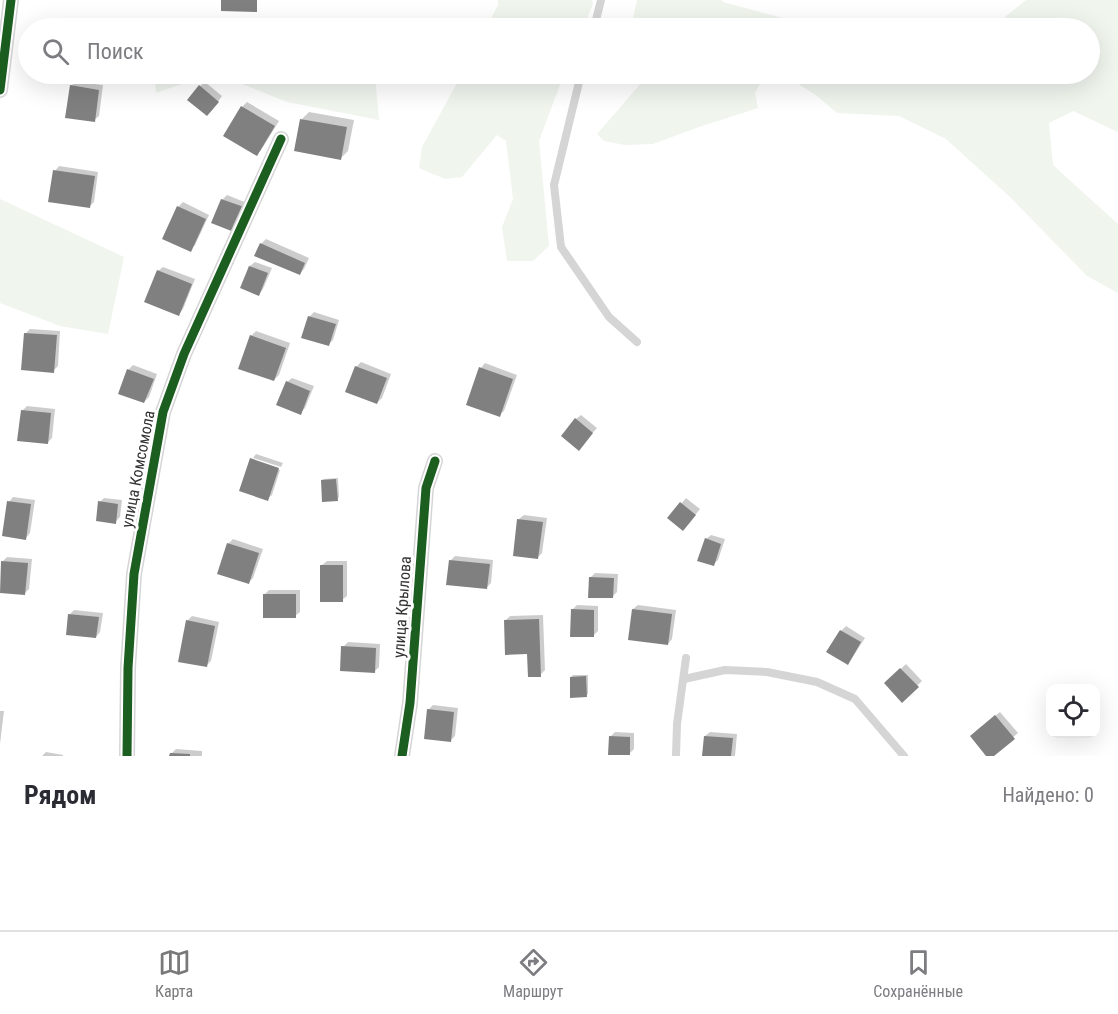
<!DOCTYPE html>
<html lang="ru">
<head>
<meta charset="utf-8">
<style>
  :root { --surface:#fff; --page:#f2f2f3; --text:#2b2b33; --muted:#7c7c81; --line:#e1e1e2; --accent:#797979 }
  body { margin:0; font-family:"Roboto Condensed",sans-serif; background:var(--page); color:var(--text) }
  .controls { position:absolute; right:18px; bottom:18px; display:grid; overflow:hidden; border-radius:12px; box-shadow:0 6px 24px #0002 }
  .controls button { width:54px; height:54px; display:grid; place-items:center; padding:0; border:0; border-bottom:2px solid var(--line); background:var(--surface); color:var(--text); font:30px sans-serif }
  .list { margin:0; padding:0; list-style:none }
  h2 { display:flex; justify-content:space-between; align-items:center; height:78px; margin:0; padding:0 24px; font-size:26px }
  h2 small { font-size:20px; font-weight:400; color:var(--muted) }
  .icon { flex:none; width:33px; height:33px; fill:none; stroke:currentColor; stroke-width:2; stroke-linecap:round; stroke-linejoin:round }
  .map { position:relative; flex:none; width:1118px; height:756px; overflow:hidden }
  .search { position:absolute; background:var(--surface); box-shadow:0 6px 24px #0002; left:18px; right:18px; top:18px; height:66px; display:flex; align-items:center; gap:15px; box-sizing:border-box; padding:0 21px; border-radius:33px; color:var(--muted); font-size:22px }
  .sheet { height:174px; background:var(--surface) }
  nav { display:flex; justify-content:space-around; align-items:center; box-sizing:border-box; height:84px; border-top:2px solid var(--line); background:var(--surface); font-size:16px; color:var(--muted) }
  nav a { display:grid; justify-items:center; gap:3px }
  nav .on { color:var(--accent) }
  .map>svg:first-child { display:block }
</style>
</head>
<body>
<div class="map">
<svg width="1118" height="756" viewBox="0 0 1118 756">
  <rect width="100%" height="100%" fill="#fff"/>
  <g fill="#f0f5ee">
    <polygon points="498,0 592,0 593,4 583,28 486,28 498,5"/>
    <polygon points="637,0 722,0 723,2 786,19 809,28 631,28"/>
    <polygon points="1026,0 1118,0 1118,132 1073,111 1049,123 1053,165 1118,224 1118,293 1087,276 1010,197 946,139 899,116 837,113 817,96 786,76 765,75 755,93 758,108 699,127 653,144 625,145 604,141 597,134 649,74 1090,74 1090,28 991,28"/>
    <polygon points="154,74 211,74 156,93"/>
    <polygon points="217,74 375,74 379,120 287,102"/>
    <polygon points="462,74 564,74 539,141 549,246 533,261 507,261 502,227 513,199 506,141 497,135 462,177 445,179 419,168 422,147"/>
    <polygon points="0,199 124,257 108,334 60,326 0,303"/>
  </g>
  <g fill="#0003">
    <polygon points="76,82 103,85 99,116 94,120 71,86"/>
    <polygon points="205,82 222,96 212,110 200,86"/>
    <polygon points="247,102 279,121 261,150 256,155 225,135 243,106"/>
    <polygon points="309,112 354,120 348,151 341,158 302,119"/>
    <polygon points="59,166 98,172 94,202 89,207 55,171"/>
    <polygon points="227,195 247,203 238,226 222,200"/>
    <polygon points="183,202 209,215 195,245 190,250 178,207"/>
    <polygon points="266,239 309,258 304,269 299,274 261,244"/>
    <polygon points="255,262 272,268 263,289 259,294 242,287 250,266"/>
    <polygon points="163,267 195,279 183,309 179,314 158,271"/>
    <polygon points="314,312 339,320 333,340 329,344 309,317"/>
    <polygon points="30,329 60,331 58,366 53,371 25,334"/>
    <polygon points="256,331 290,343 279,375 274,380 251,336"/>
    <polygon points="361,362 391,374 382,398 377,403 356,367"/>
    <polygon points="485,363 517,375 504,411 499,415 481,368"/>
    <polygon points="133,365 157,374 149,397 144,402 128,370"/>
    <polygon points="292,378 314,386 305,408 300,413 287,382"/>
    <polygon points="27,406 55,409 52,438 47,443 22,411"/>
    <polygon points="581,415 597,428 583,444 576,419"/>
    <polygon points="256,454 283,463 281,467 253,458"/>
    <polygon points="252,459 252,460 280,470 272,495 267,499 241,490"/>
    <polygon points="338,478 339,497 337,499 322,480 324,479"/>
    <polygon points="13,497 35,500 30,533 26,538 9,502"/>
    <polygon points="104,498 122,500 120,517 115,522 100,502"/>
    <polygon points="686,498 700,509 688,524 669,518"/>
    <polygon points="524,515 547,518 542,553 538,557 519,519"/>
    <polygon points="711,535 725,539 718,560 713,565 706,539"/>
    <polygon points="233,539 263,549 253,578 249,582 228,544"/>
    <polygon points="455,556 493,560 491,583 487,587 450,561"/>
    <polygon points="7,557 32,559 29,589 25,593 3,561"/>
    <polygon points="327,561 347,561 347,596 342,600 322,565"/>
    <polygon points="595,573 618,574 617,592 612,597 590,578"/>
    <polygon points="269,590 300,590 300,612 295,616 264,595"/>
    <polygon points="577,605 598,606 598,631 593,636 572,610"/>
    <polygon points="638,605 676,610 672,639 668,644 633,609"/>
    <polygon points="74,610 103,613 100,632 96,637 70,614"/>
    <polygon points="543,615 545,670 540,675 529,652 505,621 510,616"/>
    <polygon points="192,616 219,622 211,661 206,666 187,621"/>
    <polygon points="846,626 865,638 852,658 847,663 841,631"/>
    <polygon points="348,642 380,644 379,667 375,671 343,647"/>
    <polygon points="906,664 922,681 902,700 886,683"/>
    <polygon points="573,675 588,675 588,694 586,695 571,677"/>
    <polygon points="433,705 458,708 455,736 451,740 428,710"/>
    <polygon points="0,711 4,711 0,744"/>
    <polygon points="1000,712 1018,733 991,756 988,756 976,731"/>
    <polygon points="615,732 634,733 634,749 629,754 610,737"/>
    <polygon points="710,732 737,734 735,756 704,756 705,736"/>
    <polygon points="176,749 202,751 202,756 171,756 171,754"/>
    <polygon points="46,752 63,755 63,756 42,756"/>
  </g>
  <g fill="#808080">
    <polygon points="221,0 257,0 257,12 221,11"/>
    <polygon points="70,85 99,90 95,122 65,118"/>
    <polygon points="199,85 219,102 207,116 187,100"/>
    <polygon points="241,106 275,126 257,156 223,136"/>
    <polygon points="300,119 347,127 341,160 294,151"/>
    <polygon points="53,170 95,176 90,208 48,202"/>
    <polygon points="221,199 244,207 234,232 211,223"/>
    <polygon points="177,206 206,219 191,252 162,239"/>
    <polygon points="260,243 305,263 300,275 254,256"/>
    <polygon points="249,266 268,273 259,296 240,288"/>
    <polygon points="157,270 192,284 179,316 144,302"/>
    <polygon points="308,316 336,324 329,346 301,338"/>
    <polygon points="24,333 57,335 54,373 21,370"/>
    <polygon points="250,335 286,348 274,381 238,369"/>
    <polygon points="355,366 387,378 377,404 345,392"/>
    <polygon points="479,367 513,379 500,417 466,405"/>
    <polygon points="127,369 154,379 144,403 118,394"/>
    <polygon points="286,381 310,391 301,415 276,405"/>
    <polygon points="21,410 51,413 48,444 17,441"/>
    <polygon points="575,418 593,433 579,451 561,436"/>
    <polygon points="250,458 279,468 268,501 239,491"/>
    <polygon points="336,479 338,501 322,502 321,480"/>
    <polygon points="7,501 31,504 26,540 2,536"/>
    <polygon points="98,501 118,504 116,524 96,521"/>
    <polygon points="680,502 696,515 683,531 667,518"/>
    <polygon points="517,519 543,522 538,559 513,556"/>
    <polygon points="705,538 721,544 714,566 697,561"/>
    <polygon points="227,543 259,553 249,584 217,574"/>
    <polygon points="449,560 490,564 487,589 446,585"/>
    <polygon points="1,561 28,563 25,595 0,593"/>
    <rect x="320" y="565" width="23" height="37"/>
    <polygon points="589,577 614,578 613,598 588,598"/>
    <rect x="263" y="594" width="33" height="24"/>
    <polygon points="571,609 594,610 594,637 570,637"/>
    <polygon points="632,609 672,614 668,645 628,640"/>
    <polygon points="68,614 99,617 96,638 66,635"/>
    <polygon points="539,619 541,677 528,677 527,654 505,655 504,620"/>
    <polygon points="186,620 215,626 207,667 178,662"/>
    <polygon points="840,630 861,642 848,665 826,652"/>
    <polygon points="341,646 376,648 375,673 340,671"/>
    <polygon points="900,668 919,687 902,703 884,683"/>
    <polygon points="586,676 587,697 570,698 570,677"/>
    <polygon points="427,709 454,712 451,742 424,739"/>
    <polygon points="995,715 1015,739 994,756 986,756 970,736"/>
    <polygon points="609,736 630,737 630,755 608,755"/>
    <polygon points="704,736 733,738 731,756 702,756"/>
    <polygon points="170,753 190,754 190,756 169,756"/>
  </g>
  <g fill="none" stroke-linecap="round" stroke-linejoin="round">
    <g stroke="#d5d5d5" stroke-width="8">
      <polyline points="594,28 601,0"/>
      <polyline points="581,74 554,185 561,247 609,317 637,342"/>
      <polyline points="684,679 725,670 767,672 817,682 855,699 904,756"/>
      <polyline points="676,756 677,724 686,658"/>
    </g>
    <g stroke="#d5d5d5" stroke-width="16">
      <polyline points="0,90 11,0"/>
      <polyline points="127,756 128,668 134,574 163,412 184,354 281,139"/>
      <polyline points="402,756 410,703 426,488 435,461"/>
    </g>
    <g stroke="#fff" stroke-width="13">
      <g id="cycleway">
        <polyline points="0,90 11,0"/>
        <polyline points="127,756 128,668 134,574 163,412 184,354 281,139"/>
        <polyline points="402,756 410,703 426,488 435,461"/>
      </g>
    </g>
    <use href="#cycleway" stroke="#1b5e20" stroke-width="9"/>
  </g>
  <g text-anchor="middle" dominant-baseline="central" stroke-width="6" stroke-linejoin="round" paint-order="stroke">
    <g font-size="16" fill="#313131" stroke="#fff">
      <text transform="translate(138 469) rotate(-79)">улица Комсомола</text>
      <text transform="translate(402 607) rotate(-86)">улица Крылова</text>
    </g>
  </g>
</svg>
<div class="controls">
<button><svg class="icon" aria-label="locate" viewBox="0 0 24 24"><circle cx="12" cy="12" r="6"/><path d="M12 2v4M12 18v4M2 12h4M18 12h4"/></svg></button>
</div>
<div class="search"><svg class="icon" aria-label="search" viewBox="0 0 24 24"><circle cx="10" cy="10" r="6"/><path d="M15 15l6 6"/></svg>Поиск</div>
</div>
<section class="sheet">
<h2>Рядом<small>Найдено: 0</small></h2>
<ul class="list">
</ul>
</section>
<nav>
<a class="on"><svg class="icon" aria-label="map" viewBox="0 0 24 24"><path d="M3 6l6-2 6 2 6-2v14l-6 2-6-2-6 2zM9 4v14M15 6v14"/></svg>Карта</a>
<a><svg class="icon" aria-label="directions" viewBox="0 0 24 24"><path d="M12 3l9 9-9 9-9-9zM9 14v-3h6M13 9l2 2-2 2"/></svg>Маршрут</a>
<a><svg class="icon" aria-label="saved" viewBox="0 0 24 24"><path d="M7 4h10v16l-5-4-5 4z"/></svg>Сохранённые</a>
</nav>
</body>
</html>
